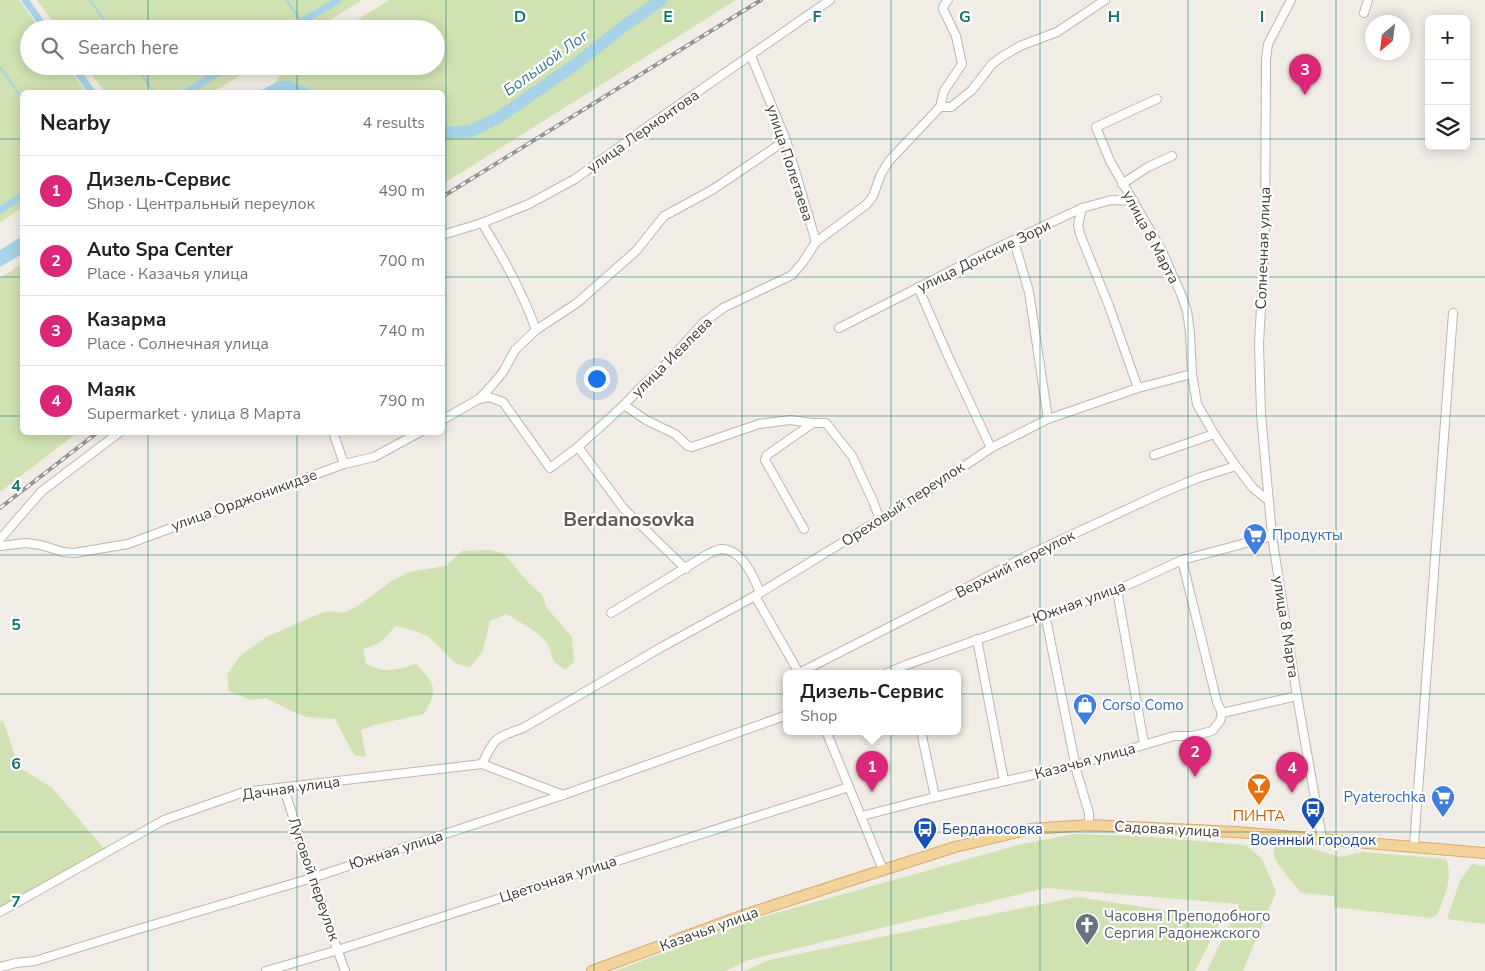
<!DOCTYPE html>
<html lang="en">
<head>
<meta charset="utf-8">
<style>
  :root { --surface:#fff; --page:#f6f6f6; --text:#202124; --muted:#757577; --line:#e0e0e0; --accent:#db2777 }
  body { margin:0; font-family:"Nunito Sans",sans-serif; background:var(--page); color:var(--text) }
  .controls { position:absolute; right:15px; top:15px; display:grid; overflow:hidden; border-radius:8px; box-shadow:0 2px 12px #0003 }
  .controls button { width:45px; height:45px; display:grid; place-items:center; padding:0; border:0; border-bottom:1px solid var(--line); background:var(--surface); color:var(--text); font:25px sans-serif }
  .compass { position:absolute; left:1365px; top:15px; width:45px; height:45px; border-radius:50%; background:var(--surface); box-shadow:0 2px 12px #0003; rotate:208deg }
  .you { position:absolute; left:596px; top:378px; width:18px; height:18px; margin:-12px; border:4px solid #fff; border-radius:50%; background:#1a73e8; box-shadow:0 0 0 8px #1a73e833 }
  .badge { display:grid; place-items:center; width:32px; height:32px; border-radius:50%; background:var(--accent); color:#fff; font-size:16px; font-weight:700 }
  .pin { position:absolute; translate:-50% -41px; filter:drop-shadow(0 1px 2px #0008) }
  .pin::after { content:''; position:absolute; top:26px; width:18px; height:15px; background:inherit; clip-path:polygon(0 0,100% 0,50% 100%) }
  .popup { position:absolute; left:783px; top:670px; width:178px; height:65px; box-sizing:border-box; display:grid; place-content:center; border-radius:8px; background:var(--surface); filter:drop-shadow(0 1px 4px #0005); font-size:16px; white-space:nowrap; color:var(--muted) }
  .popup b { font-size:19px; color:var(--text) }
  .popup::after { content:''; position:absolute; left:50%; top:100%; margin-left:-10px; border:10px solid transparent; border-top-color:var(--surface) }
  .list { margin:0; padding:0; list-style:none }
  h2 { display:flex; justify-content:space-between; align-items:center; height:65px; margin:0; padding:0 20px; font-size:21px }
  h2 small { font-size:16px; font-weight:400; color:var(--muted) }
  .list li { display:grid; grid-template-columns:32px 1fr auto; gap:15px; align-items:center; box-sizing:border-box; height:70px; padding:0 20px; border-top:1px solid var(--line) }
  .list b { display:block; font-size:19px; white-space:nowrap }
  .list p { margin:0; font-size:16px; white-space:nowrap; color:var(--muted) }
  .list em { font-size:16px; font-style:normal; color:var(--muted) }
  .icon { flex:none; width:28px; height:28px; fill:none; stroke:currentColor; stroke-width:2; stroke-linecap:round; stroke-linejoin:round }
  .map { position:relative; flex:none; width:1485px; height:971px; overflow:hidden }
  .search { position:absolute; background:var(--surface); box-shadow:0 2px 12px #0003; left:20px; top:20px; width:425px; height:55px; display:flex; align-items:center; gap:12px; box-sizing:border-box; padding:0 18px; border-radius:28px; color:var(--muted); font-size:19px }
  .panel { position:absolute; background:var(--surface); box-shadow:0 2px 12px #0003; left:20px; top:90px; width:425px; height:345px; border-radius:8px }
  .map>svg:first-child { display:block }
</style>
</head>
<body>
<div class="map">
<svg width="1485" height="971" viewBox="0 0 1485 971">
  <rect width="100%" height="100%" fill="#f1ece5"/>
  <g fill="#d0e1b2">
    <polygon points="0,0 19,0 40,29 29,29 29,66 67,66 86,92 22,92 22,208 0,222"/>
    <polygon points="37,0 362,0 316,29 58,29"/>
    <polygon points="389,0 736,0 443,184 442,92 282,92 275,83 280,75 277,69 282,66 436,66 436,29 343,29"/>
    <polygon points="85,66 256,66 213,92 105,92"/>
    <polygon points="22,264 22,432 77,433 0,492 0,278"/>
    <path d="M488,550L503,553L529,583L542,595L547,608L572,637L574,661L566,670C546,659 556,656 546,642C538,631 518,621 507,614L490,621L483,651L470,667L456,664L429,637L413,630L395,626C384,640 381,644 363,649L366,664C387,674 395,670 416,664C435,684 439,689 424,714L374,725L361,730L366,757L354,755L335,719L307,717L291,711L266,698L251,700L229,691L227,675L240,656L266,637L319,614L329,611L344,613L356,607L393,580L409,572L446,566L462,551Z"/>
    <polygon points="3,720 19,767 52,788 109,854 0,914 0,722"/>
    <polygon points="1075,834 1138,836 1246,845 1262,859 1276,892 1243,971 1207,971 1239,904 1046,888 749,960 725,971 615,971 744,922 1022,844"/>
    <path d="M1274,845L1306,847L1340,857L1362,852L1446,859C1454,878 1444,898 1437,915L1430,918L1334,907V896L1301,893L1277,863L1274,856Z"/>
    <polygon points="1472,864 1485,866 1485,924 1447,919 1460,881"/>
    <polygon points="1077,897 1222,919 1195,971 744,971 769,960"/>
  </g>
  <g fill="#a7d3e7">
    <polygon points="286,80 318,92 258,92 275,83"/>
    <polygon points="22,236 22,254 0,267 0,250"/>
  </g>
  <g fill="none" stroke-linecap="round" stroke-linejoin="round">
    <g stroke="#a7d3e7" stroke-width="2">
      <polyline points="90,0 110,29"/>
      <polyline points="286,0 302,22"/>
      <polyline points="136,66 154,92"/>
      <polyline points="0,67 22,98"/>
    </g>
    <g stroke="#a7d3e7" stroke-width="7">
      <polyline points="25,0 46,29"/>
      <polyline points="290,29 338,0"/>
      <polyline points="73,66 92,92"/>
      <polyline points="187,92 229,66"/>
      <polyline points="0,210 22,196"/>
    </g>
    <polyline stroke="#a7d3e7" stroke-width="12" points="442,133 471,131 498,118 576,64 624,26 661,0"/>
    <g stroke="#beb6ac" stroke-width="10">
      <g id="minor">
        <polyline points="1291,0 1268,44 1266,59 1265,235 1259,344 1261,414 1272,536 1297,696 1322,838"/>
        <polyline points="1364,13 1368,0"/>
        <polyline points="751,56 786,140 816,242"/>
        <polyline points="1157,99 1096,127 1110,161 1162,251 1181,294 1187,311 1190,333 1192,374 1197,404 1214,434 1236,466 1253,488 1269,501"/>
        <polyline points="940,107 944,91 962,64 956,36 943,9 944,5 948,0"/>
        <polyline points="1122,184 1148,167 1172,156"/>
        <polyline points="1082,208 1078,225 1080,234 1109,306 1138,388"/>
        <path d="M482,223C503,257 523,293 536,330"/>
        <polyline points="442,235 482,223 529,204 575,179 644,129 830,0"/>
        <polyline points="1014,241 1029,292 1048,419"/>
        <polyline points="918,287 948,356 991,448"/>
        <polyline points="839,328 984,254 1082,208 1111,200 1134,201"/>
        <polyline points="479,399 489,397 503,402 550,468 578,447 624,405 640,388 665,365 703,323 723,308 792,275 803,262 816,242 867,204 873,196 881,174 889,161 940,107 951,107 972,90 992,64 1003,56 1020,46 1057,32 1105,0"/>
        <polyline points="624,405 646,420 675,434 688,446 692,447 759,424 790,420 813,423"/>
        <polyline points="442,420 479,399 494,383 503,372 515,350 536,330 577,303 636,251 664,216 712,190 786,140"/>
        <polyline points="333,432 344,464"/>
        <polyline points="578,447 624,509 686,569"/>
        <polyline points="1154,455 1214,434"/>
        <polyline points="804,529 765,460 767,455 813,423 826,423 852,456 873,501 880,520"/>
        <polyline points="0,539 42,491 120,432"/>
        <polyline points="0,546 26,543 41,545 63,552 74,553 128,544 344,464 374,457 420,432"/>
        <polyline points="1182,560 1217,702 1222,713"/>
        <polyline points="1117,590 1144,744"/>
        <polyline points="755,596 799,673"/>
        <path d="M611,613L708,554C712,552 718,549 723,549C743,551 754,577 760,593"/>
        <polyline points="1045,614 1077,773 1089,813 1089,825"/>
        <polyline points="977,639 1004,781"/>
        <polyline points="799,673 970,586 1024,557 1162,493 1198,478 1236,466"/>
        <polyline points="887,673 906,665 1117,590 1182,560 1272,536"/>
        <polyline points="826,731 883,870"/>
        <polyline points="921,731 935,797"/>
        <path d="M482,764C495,737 495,738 523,728L660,648L755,596L936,485L991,448L1048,419L1138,388L1192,374"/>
        <polyline points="284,788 312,878 345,971"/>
        <polyline points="862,816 935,797 1076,765 1174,736 1192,736 1212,731 1220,721 1222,713 1297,696"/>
        <polyline points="1414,846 1453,313"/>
        <polyline points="0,912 164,820 244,792 482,764 563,795"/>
        <polyline points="0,967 16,963 35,961 132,931 312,878 563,795 787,715"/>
        <polyline points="266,971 338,950 849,787"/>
      </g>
    </g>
    <g stroke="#d6ad6e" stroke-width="12">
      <polyline id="major" points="592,971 744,915 883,870 955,847 1030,829 1089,825 1236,832 1485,853"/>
    </g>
    <use href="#minor" stroke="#fff" stroke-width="8"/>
    <use href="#major" stroke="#f3d29c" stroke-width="10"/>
    <g stroke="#949494" stroke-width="4">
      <g id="rail">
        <polyline points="442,197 761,0"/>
        <polyline points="0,508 98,432"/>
      </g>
    </g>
    <use href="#rail" stroke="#fff" stroke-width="2" stroke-dasharray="5.5" stroke-linecap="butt"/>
  </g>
  <path fill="none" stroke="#0f766e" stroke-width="1" stroke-opacity="0.55" d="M148,0V29M297,0V29M446,0V971M594,0V971M742,0V971M891,0V971M1040,0V971M1188,0V971M1336,0V971M148,66V92M297,66V92M0,139H22M442,139H1429M1466,139H1485M0,277H22M442,277H1485M0,416H22M442,416H1485M148,432V971M297,432V971M0,555H1485M0,694H1485M0,832H1485"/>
  <defs>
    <g id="supermarket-pin" transform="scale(1.25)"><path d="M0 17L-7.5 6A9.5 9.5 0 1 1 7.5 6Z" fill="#3f7fe0" stroke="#fff"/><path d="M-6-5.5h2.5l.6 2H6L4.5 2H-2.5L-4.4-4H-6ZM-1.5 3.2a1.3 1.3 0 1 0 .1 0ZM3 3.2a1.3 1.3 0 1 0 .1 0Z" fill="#fff"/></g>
    <g id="shop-pin" transform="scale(1.25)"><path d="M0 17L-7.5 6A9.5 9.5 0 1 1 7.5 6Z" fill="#3f7fe0" stroke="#fff"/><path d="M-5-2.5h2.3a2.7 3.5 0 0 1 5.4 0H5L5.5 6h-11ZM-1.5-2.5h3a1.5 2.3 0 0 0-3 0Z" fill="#fff"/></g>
    <g id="bar-pin" transform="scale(1.25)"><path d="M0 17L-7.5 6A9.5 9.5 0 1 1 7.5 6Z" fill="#e8710a" stroke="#fff"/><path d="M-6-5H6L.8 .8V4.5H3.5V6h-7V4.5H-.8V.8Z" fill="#fff"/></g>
    <g id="bus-pin" transform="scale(1.25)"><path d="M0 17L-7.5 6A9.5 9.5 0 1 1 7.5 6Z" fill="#1a4fb4" stroke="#fff"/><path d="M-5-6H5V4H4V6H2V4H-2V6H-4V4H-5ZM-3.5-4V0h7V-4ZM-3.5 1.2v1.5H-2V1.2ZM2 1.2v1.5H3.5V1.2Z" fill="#fff"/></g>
    <g id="church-pin" transform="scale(1.25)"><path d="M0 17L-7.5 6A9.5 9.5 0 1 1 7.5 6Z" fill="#6b7280" stroke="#fff"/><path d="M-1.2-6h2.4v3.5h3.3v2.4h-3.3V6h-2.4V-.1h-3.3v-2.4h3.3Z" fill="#fff"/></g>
  </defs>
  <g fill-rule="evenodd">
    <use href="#supermarket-pin" x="1255" y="535"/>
    <use href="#shop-pin" x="1085" y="705"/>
    <use href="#bar-pin" x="1259" y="785"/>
    <use href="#supermarket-pin" x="1443" y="797"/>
    <use href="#bus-pin" x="1313" y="809"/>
    <use href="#bus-pin" x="925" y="829"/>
    <use href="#church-pin" x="1087" y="925"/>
  </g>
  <g text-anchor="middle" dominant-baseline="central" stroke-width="4.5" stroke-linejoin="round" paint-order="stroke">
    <g font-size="15" fill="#423c36" stroke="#fff">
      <text transform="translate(643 131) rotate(-35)">улица Лермонтова</text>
      <text transform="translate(790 163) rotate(72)">улица Полетаева</text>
      <text transform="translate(1151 237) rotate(62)">улица 8 Марта</text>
      <text transform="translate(1263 248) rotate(-88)">Солнечная улица</text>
      <text transform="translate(984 256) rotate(-26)">улица Донские Зори</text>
      <text transform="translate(672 357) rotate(-45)">улица Иевлева</text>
      <text transform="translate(244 500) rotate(-20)">улица Орджоникидзе</text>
      <text transform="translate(903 504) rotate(-33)">Ореховый переулок</text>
      <text transform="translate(1015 564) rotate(-27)">Верхний переулок</text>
      <text transform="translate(1079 602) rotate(-20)">Южная улица</text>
      <text transform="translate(1286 627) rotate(81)">улица 8 Марта</text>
      <text transform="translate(1085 761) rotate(-15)">Казачья улица</text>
      <text transform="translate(291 788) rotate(-8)">Дачная улица</text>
      <text transform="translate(1167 829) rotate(3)">Садовая улица</text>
      <text transform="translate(396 850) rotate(-18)">Южная улица</text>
      <text transform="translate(314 879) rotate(71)">Луговой переулок</text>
      <text transform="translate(558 879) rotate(-18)">Цветочная улица</text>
      <text transform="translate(709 929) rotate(-20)">Казачья улица</text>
    </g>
    <g font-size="15" fill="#366cbe" stroke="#fff" text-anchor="start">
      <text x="1272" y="535">Продукты</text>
      <text x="1102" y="705">Corso Como</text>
      <text x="1426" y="797" text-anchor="end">Pyaterochka</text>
    </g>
    <g font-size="15" fill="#c56008" stroke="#fff">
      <text x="1259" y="816">ПИНТА</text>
    </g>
    <g font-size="15" fill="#164399" stroke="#fff" text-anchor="start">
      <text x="942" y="829">Берданосовка</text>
      <text x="1313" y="840" text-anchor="middle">Военный городок</text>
    </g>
    <g font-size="15" fill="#5b616d" stroke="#fff" text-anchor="start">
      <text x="1104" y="916">Часовня Преподобного<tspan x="1104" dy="17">Сергия Радонежского</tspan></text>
    </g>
    <g font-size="16" font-style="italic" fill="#397a9b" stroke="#fff">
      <text transform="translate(546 63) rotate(-36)">Большой Лог</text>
    </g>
    <g font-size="20" font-weight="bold" fill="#64594e" stroke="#fff">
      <text x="629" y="519">Berdanosovka</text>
    </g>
  </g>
  <g font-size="16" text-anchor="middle" font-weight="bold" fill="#0f766e" stroke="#fff" stroke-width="4.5" stroke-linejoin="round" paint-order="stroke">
    <text x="520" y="22">D</text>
    <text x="668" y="22">E</text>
    <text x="817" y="22">F</text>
    <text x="965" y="22">G</text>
    <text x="1114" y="22">H</text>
    <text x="1262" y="22">I</text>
    <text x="16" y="491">4</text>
    <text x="16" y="630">5</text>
    <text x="16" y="769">6</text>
    <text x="16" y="907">7</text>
  </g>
</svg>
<div class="controls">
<button>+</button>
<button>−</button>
<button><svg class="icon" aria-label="layers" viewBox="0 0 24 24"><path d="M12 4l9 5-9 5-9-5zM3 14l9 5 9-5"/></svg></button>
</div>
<svg class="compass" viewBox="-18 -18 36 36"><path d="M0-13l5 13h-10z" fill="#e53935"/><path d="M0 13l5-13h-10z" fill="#757577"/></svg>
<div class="you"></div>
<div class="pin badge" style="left:872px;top:792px">1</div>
<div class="popup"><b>Дизель-Сервис</b>Shop</div>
<div class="pin badge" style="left:1195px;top:777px">2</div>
<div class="pin badge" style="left:1305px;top:95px">3</div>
<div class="pin badge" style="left:1292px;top:793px">4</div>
<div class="search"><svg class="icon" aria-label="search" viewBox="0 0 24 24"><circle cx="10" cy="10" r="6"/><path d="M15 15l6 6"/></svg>Search here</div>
<section class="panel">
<h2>Nearby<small>4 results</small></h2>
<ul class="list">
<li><span class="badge">1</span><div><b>Дизель-Сервис</b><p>Shop · Центральный переулок</p></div><em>490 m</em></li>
<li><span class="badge">2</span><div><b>Auto Spa Center</b><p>Place · Казачья улица</p></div><em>700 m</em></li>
<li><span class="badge">3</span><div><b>Казарма</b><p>Place · Солнечная улица</p></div><em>740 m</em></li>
<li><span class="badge">4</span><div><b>Маяк</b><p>Supermarket · улица 8 Марта</p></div><em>790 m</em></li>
</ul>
</section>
</div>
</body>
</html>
